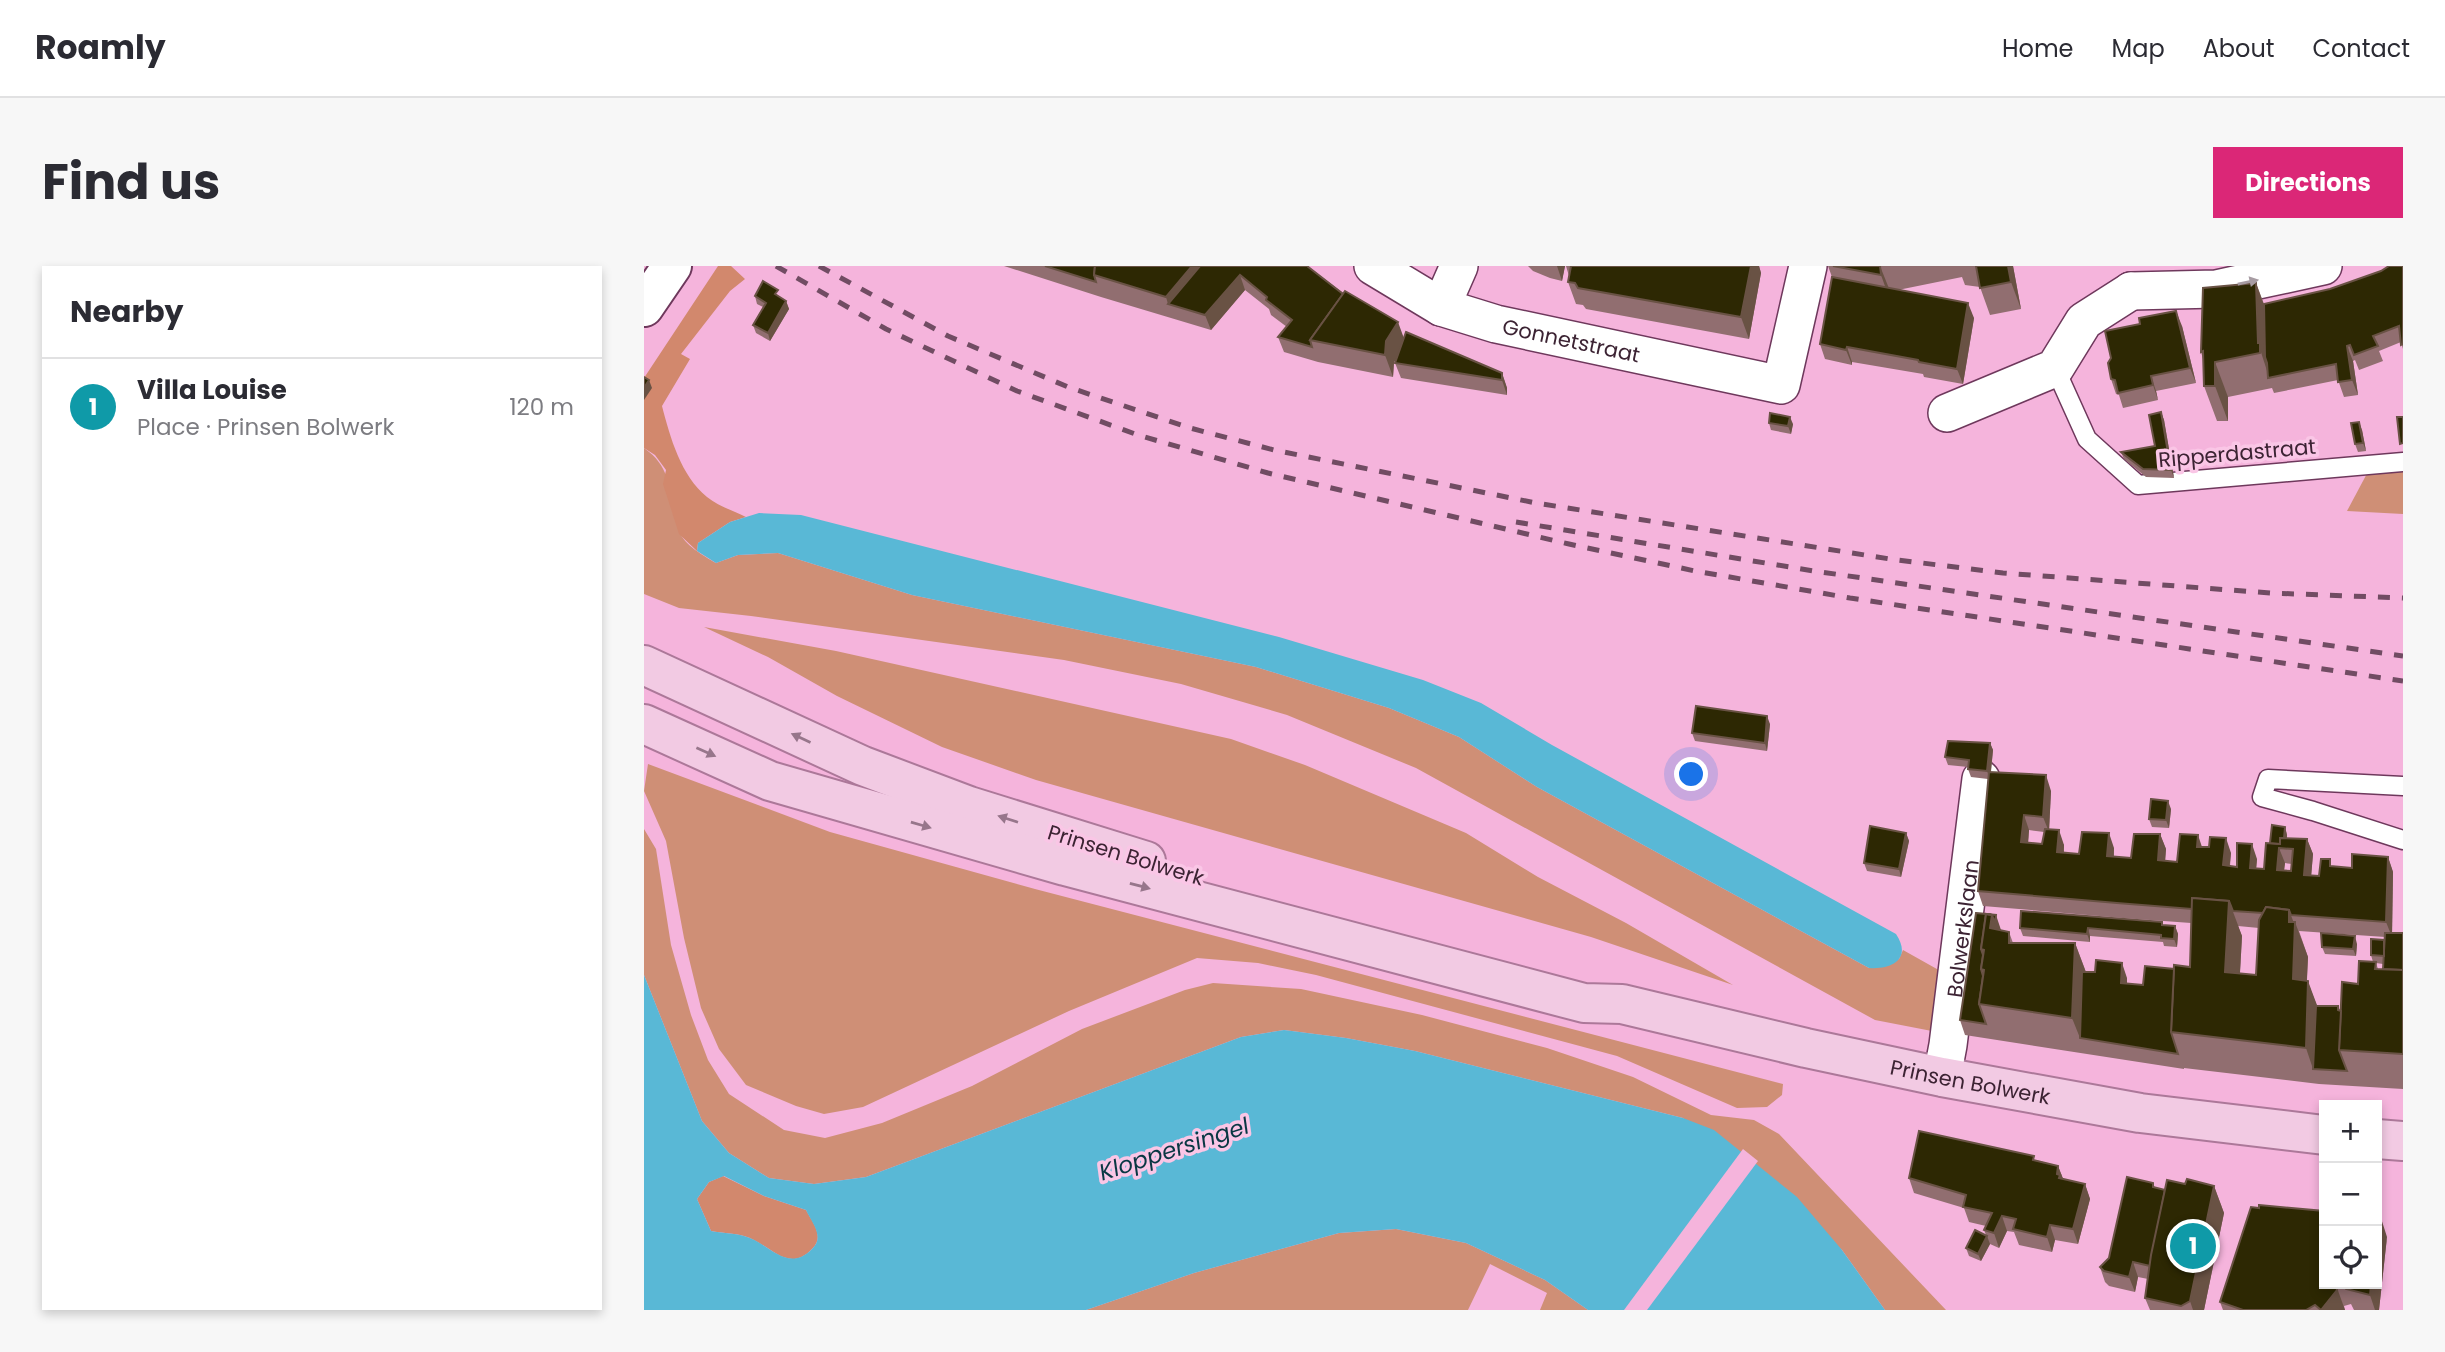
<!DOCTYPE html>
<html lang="en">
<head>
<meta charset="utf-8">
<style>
  :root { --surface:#fff; --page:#f7f7f7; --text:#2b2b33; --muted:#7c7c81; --line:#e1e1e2; --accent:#db2777 }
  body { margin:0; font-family:Poppins,sans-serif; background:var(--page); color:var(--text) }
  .controls { position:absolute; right:21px; bottom:21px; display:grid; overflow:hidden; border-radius:0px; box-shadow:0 4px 10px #0003 }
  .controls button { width:63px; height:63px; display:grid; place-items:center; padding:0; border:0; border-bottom:2px solid var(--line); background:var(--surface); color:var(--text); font:35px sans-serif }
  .you { position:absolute; left:1048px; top:509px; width:24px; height:24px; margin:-18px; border:5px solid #fff; border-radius:50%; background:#1a73e8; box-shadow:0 0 0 10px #1a73e833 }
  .badge { display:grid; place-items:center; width:46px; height:46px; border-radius:50%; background:var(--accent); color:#fff; font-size:23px; font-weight:700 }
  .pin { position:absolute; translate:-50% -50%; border:4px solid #fff; box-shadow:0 2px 7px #0006 }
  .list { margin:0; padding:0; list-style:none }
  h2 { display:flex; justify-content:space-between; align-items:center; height:91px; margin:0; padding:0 28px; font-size:30px }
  h2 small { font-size:23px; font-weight:400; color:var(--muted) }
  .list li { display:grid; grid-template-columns:46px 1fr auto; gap:21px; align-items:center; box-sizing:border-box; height:98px; padding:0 28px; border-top:2px solid var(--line) }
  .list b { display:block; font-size:26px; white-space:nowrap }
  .list p { margin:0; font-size:23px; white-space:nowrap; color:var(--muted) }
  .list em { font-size:23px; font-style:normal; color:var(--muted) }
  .icon { flex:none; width:38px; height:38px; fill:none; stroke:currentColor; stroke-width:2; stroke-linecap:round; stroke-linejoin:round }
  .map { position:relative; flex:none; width:1759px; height:1044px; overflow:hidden; border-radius:0px }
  header { display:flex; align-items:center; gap:42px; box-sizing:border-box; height:98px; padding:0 35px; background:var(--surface); border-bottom:2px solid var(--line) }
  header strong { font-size:33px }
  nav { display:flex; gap:38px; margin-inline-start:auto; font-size:24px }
  .intro { display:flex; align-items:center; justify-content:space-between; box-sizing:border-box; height:168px; padding:0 42px }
  h1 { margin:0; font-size:49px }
  .button { padding:18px 32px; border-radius:0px; background:var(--accent); color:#fff; font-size:24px; font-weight:700 }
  main { display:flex; gap:42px; padding:0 42px }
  aside { flex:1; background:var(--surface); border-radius:0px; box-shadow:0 4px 10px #0003 }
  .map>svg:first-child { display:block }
</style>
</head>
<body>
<header>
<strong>Roamly</strong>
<nav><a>Home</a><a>Map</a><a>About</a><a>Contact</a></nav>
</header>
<div class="intro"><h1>Find us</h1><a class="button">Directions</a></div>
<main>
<aside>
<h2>Nearby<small></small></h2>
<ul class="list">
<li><span class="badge" style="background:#0f9aa8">1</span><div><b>Villa Louise</b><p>Place · Prinsen Bolwerk</p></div><em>120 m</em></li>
</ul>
</aside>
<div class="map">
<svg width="1759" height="1044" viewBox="0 0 1759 1044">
  <rect width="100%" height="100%" fill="#f5b4dc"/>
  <g fill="#cf8f76">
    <path d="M0,182C33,205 22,233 35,265C40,279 60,290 72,297L94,289L134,287L268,329L612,401L745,442L815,471L893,521L1225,702L1255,693L1259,684L1300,707L1293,766L1231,754L772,502L643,449L537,418L420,394L107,350L35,342L0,328Z"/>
    <polygon points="1759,197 1759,248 1703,245 1727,200"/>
    <polygon points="60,361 192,385 587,473 661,499 822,567 894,611 982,657 1089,719 947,671 392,514 298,481 193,430 124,391"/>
    <polygon points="4,498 186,566 391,623 1139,818 1138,829 1123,841 1093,842 973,790 672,709 614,697 553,692 425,745 219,841 180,848 152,840 102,819 75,783 57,742 40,672 22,575 0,525"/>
    <polygon points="0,563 12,583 27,679 47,749 64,794 85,828 140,864 181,872 238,857 328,820 438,763 541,724 569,717 657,723 778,749 903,782 989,811 1067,849 1110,854 1135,868 1302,1044 1241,1044 1198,984 1039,852 771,785 702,772 640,764 597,771 222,911 170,918 125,912 85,887 58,855 0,709"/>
    <polygon points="752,963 822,977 901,1014 944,1044 896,1044 903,1027 846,998 824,1044 442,1044 550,1007 695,967"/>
  </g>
  <g fill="#d2886d">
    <path d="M74,0H87L101,13L86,25L37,88L46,93L18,140C26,171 37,210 63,231C74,240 90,245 102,251L86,256L54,277L53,285L35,268L19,218L22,204L11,189L0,182V112Z"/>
    <path d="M79,910L120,930L162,944C169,957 181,971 168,983C143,1009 126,977 100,970C90,967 78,967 67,965L53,933L65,916Z"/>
  </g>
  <g fill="#59b8d6" fill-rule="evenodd">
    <path d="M115,247L157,249L635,371L779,414L837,437L908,479L1252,668C1268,692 1249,704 1225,702L893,521L815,471L745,442L612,401L268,329L134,287L94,289L72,297L53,285L54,277L86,256Z"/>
    <path d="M0,709L58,855L85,887L125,912L170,918L222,911L597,771L640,764L702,772L771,785L1039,852L1070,864L1153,931L1198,984L1241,1044H944L901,1014L822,977L752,963L695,967L550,1007L442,1044H0ZM80,910L120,930L162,944C168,957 181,971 168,983C143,1008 126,977 100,970C90,967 78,967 67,965L53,933L65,916Z"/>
  </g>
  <polygon fill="#f5b4dc" points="1099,883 1114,895 1003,1044 980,1044"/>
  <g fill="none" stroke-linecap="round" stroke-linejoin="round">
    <g stroke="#6e385c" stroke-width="21">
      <g id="lane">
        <polyline points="1411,102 1443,173 1494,219 1759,196"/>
        <polyline points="1759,520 1624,513 1618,531 1669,545 1759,574"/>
      </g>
    </g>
    <g stroke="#6e385c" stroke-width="40">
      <g id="street">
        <path id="s1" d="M729,0L797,41L852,58L1137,119L1164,0"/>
        <polyline points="1487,25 1572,23 1679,0"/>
        <polyline points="797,41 815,0"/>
        <polyline points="1303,147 1411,102 1440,55 1487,25"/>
        <path id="s2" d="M1298,811L1304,779L1337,513"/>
      </g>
    </g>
    <g stroke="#6e385c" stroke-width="42">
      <polyline id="secondary" points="0,41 28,0"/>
    </g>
    <g stroke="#ac7899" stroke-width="42">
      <g id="primary">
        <polyline points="0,399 219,500 325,540 502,595"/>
        <path id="s3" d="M0,458L126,515L421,600L940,737L978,738L1162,782L1298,811L1496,847L1680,869"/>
        <polyline points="1733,873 1759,875"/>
      </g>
    </g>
    <use href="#lane" stroke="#fff" stroke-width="18"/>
    <use href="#street" stroke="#fff" stroke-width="37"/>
    <use href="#secondary" stroke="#fff" stroke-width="38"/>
    <use href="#primary" stroke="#f2cae3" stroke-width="38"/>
    <g stroke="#714c63" stroke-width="5" stroke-dasharray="12 12" stroke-linecap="butt">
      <polyline points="132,0 242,63 373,125 494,169 624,207 925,278 1051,305 1206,332 1759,415"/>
      <polyline points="175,0 304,70 424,121 546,162 630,184 892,237 1246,293 1359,307 1626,327 1759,332"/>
      <polyline points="872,256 1170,305 1759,390"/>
    </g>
  </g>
  <g fill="#916e70" fill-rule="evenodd">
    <polygon points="360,0 663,0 760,72 858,107 863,122 863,129 757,112 751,97 753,92 750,96 749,111 674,96 640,86 634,71 643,61 627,49 625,43 601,24 567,64 457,31"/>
    <polygon points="884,0 921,0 918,15 906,12 889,5"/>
    <polygon points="922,0 1115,0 1117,7 1105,73 942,43 939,39 932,38 924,16 925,10"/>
    <polygon points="1184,0 1369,0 1377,43 1346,49 1336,21 1321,19 1318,11 1254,24 1330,52 1319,118 1280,111 1279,108 1208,96 1208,99 1181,93 1176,78 1188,11"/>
    <polygon points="1759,0 1759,83 1757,76 1735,85 1739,95 1715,104 1711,94 1709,95 1714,129 1700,131 1694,114 1630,127 1628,122 1584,131 1584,155 1573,155 1560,120 1559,93 1557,86 1612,17 1620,38 1686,23"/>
    <polygon points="111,30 136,32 142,35 145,43 126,75 112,67 109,59 119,41 113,38"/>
    <polygon points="1538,60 1552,117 1512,125 1514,134 1479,142 1475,129 1472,128 1467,113"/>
    <polygon points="1517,146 1520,154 1530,212 1502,211 1480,193 1477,186 1511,180"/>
    <polygon points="1125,157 1149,158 1147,168 1127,164"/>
    <polygon points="1718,164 1722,185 1714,186 1711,178"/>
    <polygon points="1126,458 1123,485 1051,475 1048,467"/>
    <path d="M1346,477L1349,484L1347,506L1407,525L1405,563L1420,579V587L1435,588L1470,582V591L1487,592L1516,568L1522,583L1521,595L1533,596L1558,581L1587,587L1586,600L1593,601L1613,593L1612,602L1620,603L1626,577L1641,561L1643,569V573H1663L1669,588L1667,610H1675L1689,600L1708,602L1744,591L1749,606L1748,667H1759V823L1675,818L1540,802V803L1321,769L1316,754L1332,647L1357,664L1365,666L1369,677H1431L1442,706L1483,712V718L1499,719L1530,703L1546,701L1547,657L1479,652L1339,640L1334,625L1344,513L1327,511L1324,503V501L1304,499L1301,491ZM1385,564L1400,566L1398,578L1384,577ZM1641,597L1648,598L1647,605H1640ZM1594,660L1615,662L1612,709L1596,707L1598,670ZM1655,665L1741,671L1740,674L1727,689L1729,696L1697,745L1696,744L1694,740H1673L1663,714L1664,691ZM1732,697L1739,698V703H1734Z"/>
    <polygon points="1527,543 1525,562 1508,561 1505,553"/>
    <polygon points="1262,567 1265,575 1257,611 1223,605 1220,597"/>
    <polygon points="1518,656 1519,659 1531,660 1534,668 1533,681 1520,680 1519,676 1446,670 1446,676 1379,670 1376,662"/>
    <polygon points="1713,678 1712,690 1681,688 1678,681"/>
    <polygon points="1392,894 1414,900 1419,913 1441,918 1446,933 1434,978 1411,974 1408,986 1375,979 1370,966 1363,965 1355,982 1346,978 1337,995 1325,990 1322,982 1342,969 1340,964 1342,960 1325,956 1320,942 1270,927 1265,912"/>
    <polygon points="1509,917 1511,922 1521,924 1541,918 1570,920 1580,947 1560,1044 1506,1044 1501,1032 1504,1013 1494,1011 1491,1026 1465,1020 1461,1016 1456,1001 1465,992"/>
    <polygon points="1743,971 1735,1044 1710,1044 1707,1038 1700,1040 1701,1044 1579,1044 1576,1036 1680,1018 1733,1018"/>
  </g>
  <g fill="#695244">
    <polygon points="548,0 574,0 524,38 522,31"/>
    <polygon points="913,0 921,0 918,15"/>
    <polygon points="1107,0 1115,0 1117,7 1105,73 1097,51"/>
    <polygon points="1236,0 1246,25 1247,37 1237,9"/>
    <polygon points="1364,0 1369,0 1377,43 1367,16"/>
    <polygon points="596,9 601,24 567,64 561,49"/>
    <polygon points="1612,17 1625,53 1626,113 1625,111 1614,77"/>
    <polygon points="142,35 145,43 126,75 124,67"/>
    <polygon points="1324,37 1330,52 1319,118 1313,103"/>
    <polygon points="1532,45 1538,60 1552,117 1546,102"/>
    <polygon points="754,56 762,78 750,96 749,111 741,89 742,75"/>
    <polygon points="1703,80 1709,95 1714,129 1708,114"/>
    <polygon points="1203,81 1208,96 1208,99 1202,84"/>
    <polygon points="1571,96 1584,131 1584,155 1571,120"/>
    <polygon points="858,107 863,122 863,129 858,114"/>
    <polygon points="1507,110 1512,125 1514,134 1509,119"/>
    <polygon points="5,114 8,122 0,134 0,122"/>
    <polygon points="1517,146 1520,154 1530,212 1527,204"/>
    <polygon points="1146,151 1149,158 1147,168 1144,160"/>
    <polygon points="1715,156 1718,164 1722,185 1719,177"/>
    <polygon points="1123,450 1126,458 1123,485 1121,477"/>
    <polygon points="1346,477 1349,484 1346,513 1343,505"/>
    <polygon points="1402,509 1407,525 1405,566 1399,551"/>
    <polygon points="1524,535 1527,543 1525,562 1522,554"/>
    <polygon points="1380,549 1385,564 1383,591 1377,576"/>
    <polygon points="1641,561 1643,569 1642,582 1639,582"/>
    <polygon points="1415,564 1420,579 1419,601 1413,586"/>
    <polygon points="1262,567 1265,575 1257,611 1255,603"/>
    <polygon points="1465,567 1470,582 1469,605 1463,590"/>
    <polygon points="1516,568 1522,583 1520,609 1514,594"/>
    <polygon points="1554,569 1559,584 1553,581"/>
    <polygon points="1582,572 1587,587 1584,614 1579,599"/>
    <polygon points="1663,573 1669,588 1666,624 1660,609"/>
    <polygon points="1608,578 1613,593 1611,617 1606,602"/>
    <polygon points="1635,582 1641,597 1638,619 1633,604"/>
    <polygon points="1744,591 1749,606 1748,671 1742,656"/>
    <polygon points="1585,635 1598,670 1594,741 1581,706"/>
    <polygon points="1645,644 1651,660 1651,656 1664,691 1661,748 1649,713 1645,656"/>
    <polygon points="1348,649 1352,649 1357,664 1346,662"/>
    <polygon points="1531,660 1534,668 1533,681 1530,673"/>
    <polygon points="1444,662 1446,670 1446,676 1443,668"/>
    <polygon points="1711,670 1713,678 1712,690 1709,683"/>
    <polygon points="1431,677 1444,712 1436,772 1428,752"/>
    <polygon points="1478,697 1483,712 1483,732 1477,717"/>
    <polygon points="1664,715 1677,750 1669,803 1662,782"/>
    <polygon points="1414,900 1420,915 1419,918 1413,908"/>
    <polygon points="1441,918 1446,933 1434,978 1429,963"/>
    <polygon points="1570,920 1580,947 1560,1044 1549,1044 1546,1035"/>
    <polygon points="1736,949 1743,971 1735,1044 1731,1044 1726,1029 1727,1018 1733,1018 1733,972"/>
    <polygon points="1358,950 1363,965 1355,982 1350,967"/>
    <polygon points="1406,959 1411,974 1408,986 1403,971"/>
    <polygon points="1343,970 1346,978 1337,995 1334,988"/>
    <polygon points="1489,996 1494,1011 1491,1026 1485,1011"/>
    <polygon points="1692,1019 1701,1044 1677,1044"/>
  </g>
  <g fill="#2d2803" stroke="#695244" stroke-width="2" fill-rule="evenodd">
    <polygon points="401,0 451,0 450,9 452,16"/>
    <polygon points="451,0 548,0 522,31 450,9"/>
    <polygon points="556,0 663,0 699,28 666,74 668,81 634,71 648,54 622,34 623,31 596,9 561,49 524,38"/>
    <polygon points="927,0 1107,0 1097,51 934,22 931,17 924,16"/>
    <polygon points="1189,0 1236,0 1237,9"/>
    <polygon points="1332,0 1364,0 1367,16 1336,22"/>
    <polygon points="1745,0 1759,0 1759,78 1757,79 1755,60 1729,70 1734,80 1710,89 1706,79 1703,80 1708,114 1694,116 1692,98 1624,112 1623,97 1621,91 1620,38 1686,23 1737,5"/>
    <polygon points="1188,11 1324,37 1313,103 1275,96 1274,94 1203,81 1202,84 1176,78"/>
    <polygon points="119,15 134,24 131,28 142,35 124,67 109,59 122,37 111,30"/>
    <polygon points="1612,17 1614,77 1616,77 1616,87 1571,96 1571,120 1560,120 1559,85 1557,86 1559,22"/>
    <polygon points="701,25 754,56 742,75 741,89 666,74"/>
    <polygon points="1532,45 1546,102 1507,110 1509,119 1474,127 1471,114 1467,113 1464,97 1467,92 1461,65 1496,58 1495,52"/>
    <polygon points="762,66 858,107 858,114 751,97"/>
    <polygon points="0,111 5,114 0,122"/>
    <polygon points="1517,146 1527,204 1499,203 1477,186 1511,180 1505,149"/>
    <polygon points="1126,147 1146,151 1144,160 1125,157"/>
    <polygon points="1753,151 1759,151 1759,177 1756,178"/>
    <polygon points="1715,156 1719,177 1711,178 1707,157"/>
    <polygon points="1052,440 1123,450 1121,477 1048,467"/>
    <polygon points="1304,475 1346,477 1343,505 1324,503 1325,494 1301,491"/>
    <path d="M1345,506L1402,509L1399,551L1380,549L1377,576L1398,578L1401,563L1415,564L1413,586L1435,588L1438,566L1465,567L1463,590L1487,592L1490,568H1516L1514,594L1533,596L1536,568L1554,569L1553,581H1565L1566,571L1582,572L1579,599L1593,601V577L1608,578L1606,602L1620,603L1622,577L1636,578V572L1663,573L1660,609L1675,610L1677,593H1686V600L1708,602V588L1744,591L1742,656L1647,649L1645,644L1622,641L1619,647L1589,645L1585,635L1548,632V643L1473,637L1334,625ZM1635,582L1649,583L1647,605L1633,604Z"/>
    <polygon points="1507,533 1524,535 1522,554 1505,553"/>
    <polygon points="1628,559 1641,561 1640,572 1636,572 1636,578 1626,577"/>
    <polygon points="1226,560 1262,567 1255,603 1220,597"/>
    <polygon points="1548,632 1585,635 1581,706 1612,709 1615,654 1622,641 1645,644 1645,656 1651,656 1649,713 1664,715 1662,782 1527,766 1530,699 1546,701"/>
    <polygon points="1377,645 1518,656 1518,659 1531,660 1530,673 1517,672 1517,669 1444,662 1443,668 1376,662"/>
    <polygon points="1332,647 1342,648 1337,683 1339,689 1337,703 1339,710 1335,738 1342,758 1316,754"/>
    <polygon points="1342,648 1348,649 1346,662 1365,666 1365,677 1431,677 1428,752 1335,738 1340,704 1337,703 1340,684 1337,683"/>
    <polygon points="1342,648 1352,649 1351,657 1348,649"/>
    <polygon points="1677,667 1711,670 1709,683 1678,681"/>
    <polygon points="1741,667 1759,667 1759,704 1739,703"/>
    <polygon points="1727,673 1740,674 1740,690 1727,689"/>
    <polygon points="1452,694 1478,697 1477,717 1499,719 1501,700 1530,703 1527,766 1534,788 1436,772 1438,706 1451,706"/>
    <polygon points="1715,695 1732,696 1731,703 1759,704 1759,788 1695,784 1698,716 1714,718"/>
    <polygon points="1672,740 1694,740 1694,744 1697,745 1695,784 1703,805 1669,803"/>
    <polygon points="1275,865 1390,890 1389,894 1414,900 1413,908 1416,909 1415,912 1441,918 1429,963 1406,959 1403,971 1369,963 1372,953 1358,950 1350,967 1340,964 1348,947 1319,941 1322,929 1265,912"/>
    <polygon points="1483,911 1509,917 1509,921 1521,924 1506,1000 1489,996 1485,1011 1460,1005 1456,1001 1465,992 1466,987"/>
    <polygon points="1543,913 1570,920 1546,1035 1537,1040 1501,1032 1507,989 1523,914 1541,918"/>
    <polygon points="1615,939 1680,945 1680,1018 1696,1018 1692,1019 1693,1024 1677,1044 1671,1039 1662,1044 1599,1044 1576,1036 1607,941 1615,942"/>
    <polygon points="1733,949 1736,949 1733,972"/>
    <polygon points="1331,964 1343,970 1334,988 1322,982"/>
    <polygon points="1700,1018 1727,1018 1726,1029 1702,1023"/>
  </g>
  <defs><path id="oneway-solid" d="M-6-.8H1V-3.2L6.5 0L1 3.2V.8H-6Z" transform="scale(1.75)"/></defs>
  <use fill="#a79ca3" href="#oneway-solid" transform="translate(1604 16) rotate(-12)"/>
  <g fill="#97768b">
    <use href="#oneway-solid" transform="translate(157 472) rotate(-155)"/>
    <use href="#oneway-solid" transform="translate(62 486) rotate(24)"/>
    <use href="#oneway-solid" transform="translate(364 553) rotate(-162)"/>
    <use href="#oneway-solid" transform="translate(277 559) rotate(16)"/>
    <use href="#oneway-solid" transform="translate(496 620) rotate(15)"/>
  </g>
  <g text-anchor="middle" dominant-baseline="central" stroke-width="7" stroke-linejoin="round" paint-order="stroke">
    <g font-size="21" fill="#3c2333" stroke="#fac6e6">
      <text stroke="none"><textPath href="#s1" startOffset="214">Gonnetstraat</textPath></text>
      <text transform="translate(1593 187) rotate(-5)">Ripperdastraat</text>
      <text transform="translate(482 589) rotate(17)">Prinsen Bolwerk</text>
      <text stroke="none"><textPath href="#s2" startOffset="150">Bolwerkslaan</textPath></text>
      <text stroke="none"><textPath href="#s3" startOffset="1377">Prinsen Bolwerk</textPath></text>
    </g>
    <g font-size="23" font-style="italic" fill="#093743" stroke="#fac6e6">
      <text transform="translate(530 883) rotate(-18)">Kloppersingel</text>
    </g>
  </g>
</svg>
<div class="controls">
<button>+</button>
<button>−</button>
<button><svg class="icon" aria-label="locate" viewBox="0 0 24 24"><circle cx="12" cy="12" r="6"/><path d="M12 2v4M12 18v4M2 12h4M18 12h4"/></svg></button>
</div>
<div class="you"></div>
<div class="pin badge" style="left:1549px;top:980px;background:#0f9aa8">1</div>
</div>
</main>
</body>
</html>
